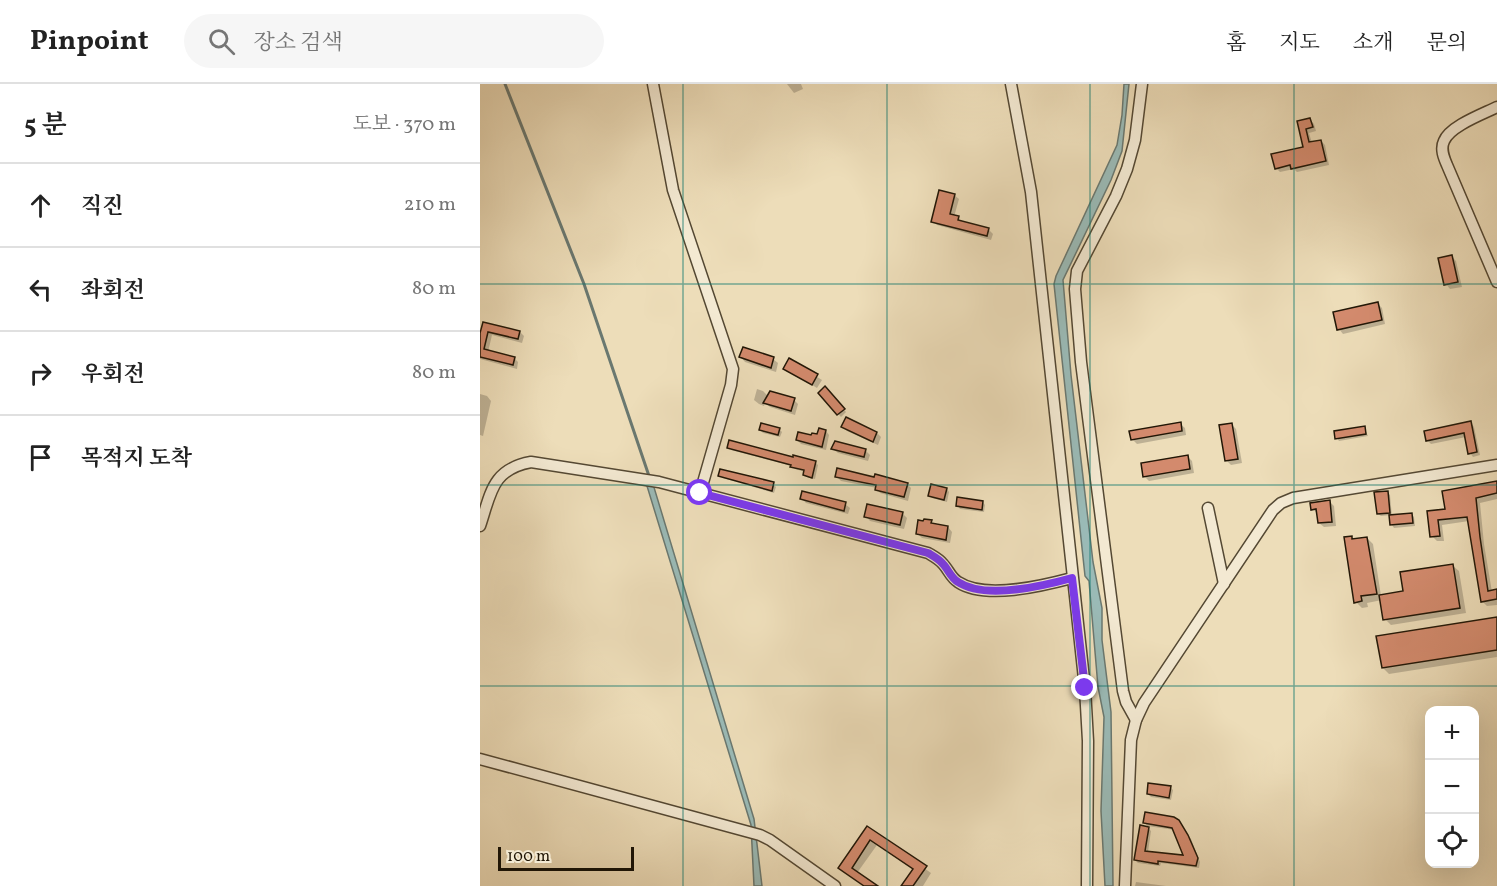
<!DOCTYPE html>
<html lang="ko">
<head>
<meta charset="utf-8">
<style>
  :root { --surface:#fff; --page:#f6f6f6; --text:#222; --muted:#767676; --line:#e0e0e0 }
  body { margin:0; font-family:Vollkorn,"Noto Serif KR",serif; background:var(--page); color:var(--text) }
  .controls { position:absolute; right:18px; bottom:18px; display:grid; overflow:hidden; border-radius:12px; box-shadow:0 6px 24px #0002 }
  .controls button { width:54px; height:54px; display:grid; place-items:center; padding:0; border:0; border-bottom:2px solid var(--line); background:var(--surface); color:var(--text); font:30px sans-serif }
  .scale { position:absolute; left:18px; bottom:15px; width:136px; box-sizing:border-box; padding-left:6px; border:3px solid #211606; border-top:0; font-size:16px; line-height:21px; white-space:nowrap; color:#211606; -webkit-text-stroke:4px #f3e9d2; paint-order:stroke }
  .stop { position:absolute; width:18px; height:18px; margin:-14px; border:4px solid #7c3aed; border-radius:50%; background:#fff }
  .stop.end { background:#7c3aed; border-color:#fff; box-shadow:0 2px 6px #0008 }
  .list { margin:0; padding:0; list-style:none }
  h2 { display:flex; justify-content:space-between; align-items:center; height:78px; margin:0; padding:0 24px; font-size:26px }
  h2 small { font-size:20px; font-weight:400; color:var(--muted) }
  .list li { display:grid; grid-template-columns:39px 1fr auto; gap:18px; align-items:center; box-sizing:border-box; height:84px; padding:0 24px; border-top:2px solid var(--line) }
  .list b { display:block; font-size:22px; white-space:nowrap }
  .list em { font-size:20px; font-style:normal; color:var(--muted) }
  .icon { flex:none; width:33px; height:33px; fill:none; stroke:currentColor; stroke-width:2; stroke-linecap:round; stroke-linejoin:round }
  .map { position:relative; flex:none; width:1017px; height:802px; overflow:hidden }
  header { display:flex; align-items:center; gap:36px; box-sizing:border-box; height:84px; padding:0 30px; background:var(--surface); border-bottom:2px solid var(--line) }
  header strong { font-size:28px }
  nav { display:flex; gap:33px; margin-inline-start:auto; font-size:21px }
  .search { width:420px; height:54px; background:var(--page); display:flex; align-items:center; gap:15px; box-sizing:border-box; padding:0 21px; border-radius:33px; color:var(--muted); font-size:22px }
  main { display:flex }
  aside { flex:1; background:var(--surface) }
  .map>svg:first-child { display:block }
</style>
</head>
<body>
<header>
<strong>Pinpoint</strong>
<div class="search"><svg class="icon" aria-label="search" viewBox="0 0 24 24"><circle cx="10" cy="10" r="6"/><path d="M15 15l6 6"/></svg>장소 검색</div>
<nav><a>홈</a><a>지도</a><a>소개</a><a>문의</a></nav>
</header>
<main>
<aside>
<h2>5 분<small>도보 · 370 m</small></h2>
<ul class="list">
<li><svg class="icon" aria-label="ahead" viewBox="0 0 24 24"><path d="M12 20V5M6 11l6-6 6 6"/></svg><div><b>직진</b></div><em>210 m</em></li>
<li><svg class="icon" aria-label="left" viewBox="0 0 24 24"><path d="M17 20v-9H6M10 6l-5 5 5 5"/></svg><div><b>좌회전</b></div><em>80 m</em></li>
<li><svg class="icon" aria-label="right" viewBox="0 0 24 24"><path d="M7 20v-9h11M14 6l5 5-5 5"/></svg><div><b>우회전</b></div><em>80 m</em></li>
<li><svg class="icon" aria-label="arrive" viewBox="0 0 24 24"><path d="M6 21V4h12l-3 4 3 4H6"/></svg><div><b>목적지 도착</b></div></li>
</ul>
</aside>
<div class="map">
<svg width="1017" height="802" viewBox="0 0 1017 802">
  <rect width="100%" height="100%" fill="#edddb9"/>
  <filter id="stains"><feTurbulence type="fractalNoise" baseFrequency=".00333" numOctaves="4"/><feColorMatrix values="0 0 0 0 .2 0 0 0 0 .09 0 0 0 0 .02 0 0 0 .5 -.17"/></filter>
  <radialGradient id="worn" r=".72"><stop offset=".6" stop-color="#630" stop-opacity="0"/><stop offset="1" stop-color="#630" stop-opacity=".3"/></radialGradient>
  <g fill="#9abab6" stroke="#6a7870" stroke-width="1.5">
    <polygon points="644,0 649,0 642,67 631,96 583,196 591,291 613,478 622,524 622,556 631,628 633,802 625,802 621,727 624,633 618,603 609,497 605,492 574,200 576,192 637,61 642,31"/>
    <polygon points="168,398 173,400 274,735 282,802 274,802 271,741 167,402"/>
  </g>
  <g fill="#0003">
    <polygon points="307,0 321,0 323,5 314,9"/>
    <polygon points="830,36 834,40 836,47 829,49 832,59 841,57 845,61 849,81 817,88 814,85 800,88 796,84 825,64 819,38"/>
    <polygon points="474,111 479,115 474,133 478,134 482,139 509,146 513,150 511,156 457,141 453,137"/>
    <polygon points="972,173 976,177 982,203 970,205 966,200"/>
    <polygon points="897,219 902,224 905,240 863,250 859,245"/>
    <polygon points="4,239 40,248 44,252 42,259 12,251 8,268 34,274 38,278 37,285 0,275 0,255"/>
    <polygon points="261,273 293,275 298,279 296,288 265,278"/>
    <polygon points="310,276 342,296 337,304 305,284"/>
    <polygon points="277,305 283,307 289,313 314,316 318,320 315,331 290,323 285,319 284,322 279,320 274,316"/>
    <polygon points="345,305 366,328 361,333 340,309"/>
    <polygon points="0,310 7,312 11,317 3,352 0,351"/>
    <polygon points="991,339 994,343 1000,371 993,373 990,369 986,353 951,360 947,356"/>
    <polygon points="700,340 705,344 706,351 657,360 652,355"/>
    <polygon points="752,341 756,345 762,379 751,381 746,376"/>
    <polygon points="363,343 397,349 401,353 398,361 367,347"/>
    <polygon points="884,343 888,352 859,357 857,354"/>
    <polygon points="299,345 302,348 300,353 283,349 280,346"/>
    <polygon points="346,347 349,351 346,366 321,360 317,356 338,352"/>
    <polygon points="249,363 335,378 338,381 335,395 327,393 324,391 325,388 315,385 312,382 251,366"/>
    <polygon points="353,365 385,366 390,371 388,377 358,369"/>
    <polygon points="708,373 712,377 714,389 669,397 664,392"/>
    <polygon points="240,391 293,400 296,403 294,409 243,394"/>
    <polygon points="357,393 427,400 431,404 428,417 400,409 397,404 361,397"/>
    <polygon points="1017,398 1017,415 1000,419 1004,460 1012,508 1017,507 1017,521 1007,522 1002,517 989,437 962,441 964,457 957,457 952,452 949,428 967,426"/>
    <polygon points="467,405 469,408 467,418 452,414 449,411"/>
    <polygon points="907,408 910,411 912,433 932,431 934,433 935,442 914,444 912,441 911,431 901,432 898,430"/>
    <polygon points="322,415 365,420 370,424 368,430 326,419"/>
    <polygon points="849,417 854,422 856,442 844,443 839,439 837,429 833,425"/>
    <polygon points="503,418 505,421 504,428 480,425 478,422"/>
    <polygon points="422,429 427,434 424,445 390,437 386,432"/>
    <polygon points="451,438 454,441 468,443 472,448 470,459 442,454 437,449"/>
    <polygon points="871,453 874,456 887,454 893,460 901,512 925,509 973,482 979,487 986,529 911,541 905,535 902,516 887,519 888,523 882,524 876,518"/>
    <polygon points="1017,534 1017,573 909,590 903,584"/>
    <polygon points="690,703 693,706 691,716 671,713 668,710"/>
    <polygon points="699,737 711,755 720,778 719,784 681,779 680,782 658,779 655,776 668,744 671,747 668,768 705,773 695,746 667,742 665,739"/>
    <polygon points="388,744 451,789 443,802 423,802 434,786 397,761 377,789 396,802 384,802 360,784"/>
    <polygon points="656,798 686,802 655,802"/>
  </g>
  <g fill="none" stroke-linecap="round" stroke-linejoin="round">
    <polyline stroke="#6a7870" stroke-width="3" points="25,0 104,200 169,392"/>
  </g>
  <g fill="#d38a6d" stroke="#211606" stroke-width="1.5">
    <polygon points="830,34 833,43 826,45 829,58 841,56 846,77 811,85 810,81 795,85 791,70 823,63 817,37"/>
    <polygon points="459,106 475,110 470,130 479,132 478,136 509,144 507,152 451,138"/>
    <polygon points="972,171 978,198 964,201 958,174"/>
    <polygon points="898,218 902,236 857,246 853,228"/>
    <polygon points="3,238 40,247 38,255 8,248 4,265 35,273 33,281 0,273 0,249"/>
    <polygon points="263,263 294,273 291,284 259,273"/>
    <polygon points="309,274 338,290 332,301 303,285"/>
    <polygon points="345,302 365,325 357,331 338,309"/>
    <polygon points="290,307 315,314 311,327 283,319"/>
    <polygon points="366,333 397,348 393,358 361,343"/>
    <polygon points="991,337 997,368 988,370 984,349 946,357 944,347"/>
    <polygon points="701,338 702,347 651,356 649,347"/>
    <polygon points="281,339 300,344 298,351 279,346"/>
    <polygon points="752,339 758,375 745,377 739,341"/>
    <polygon points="885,342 886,350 855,355 854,347"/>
    <polygon points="339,344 346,346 342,363 316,356 318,348 331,351 332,349 337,350"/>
    <polygon points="249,356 313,373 313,371 336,377 332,394 323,391 324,386 310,383 311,381 247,364"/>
    <polygon points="355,357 386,365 384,373 351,365"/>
    <polygon points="708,371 710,385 663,393 661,379"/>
    <polygon points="357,384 394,393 395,390 428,399 424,413 395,406 396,401 355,393"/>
    <polygon points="240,385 294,398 292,407 238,392"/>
    <polygon points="1017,397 1017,409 996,414 1000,453 1008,507 1017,505 1017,515 1001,518 987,433 958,436 960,452 950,453 947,427 965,425 962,407"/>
    <polygon points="451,400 467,404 464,416 448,412"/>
    <polygon points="322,407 366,418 364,427 320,415"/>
    <polygon points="908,407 910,429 897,430 894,408"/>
    <polygon points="477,413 503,417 502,426 476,422"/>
    <polygon points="850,416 852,438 838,439 836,425 831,426 830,419"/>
    <polygon points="387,420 423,428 420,441 384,433"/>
    <polygon points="932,429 933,439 910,441 909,431"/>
    <polygon points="444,435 452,436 451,439 468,442 466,456 436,450 438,436 443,437"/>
    <polygon points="872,452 872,455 887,453 897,510 881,512 882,517 874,519 864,453"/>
    <polygon points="973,480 980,524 903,536 899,511 923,507 920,488"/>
    <polygon points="1017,533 1017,566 902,584 896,552"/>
    <polygon points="668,699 691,702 689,714 667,710"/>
    <polygon points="665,728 694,733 699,736 708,751 718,774 716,782 678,777 678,780 654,776 660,741 669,743 665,767 703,771 692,744 663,739"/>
    <polygon points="387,742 447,782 433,802 421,802 433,785 390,756 372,784 398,802 384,802 358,784"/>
  </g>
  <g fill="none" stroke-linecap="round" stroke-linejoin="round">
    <g stroke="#544833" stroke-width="13">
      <g id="street">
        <polyline points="173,0 193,106 253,285 251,301 220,409"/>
        <polyline points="531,0 551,108 605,604 608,657 607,802"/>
        <path d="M1017,23C1003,30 970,42 964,57C960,65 964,74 967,81L1017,198"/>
        <polyline points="728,424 744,500"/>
        <path d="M0,442C11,409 12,385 51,378L179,398L448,469C453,472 459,475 463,480C468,485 471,494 478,498C505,516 562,502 592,494"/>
        <polyline points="656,636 646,618 643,607 601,278 595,205 597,187 636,112 647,85 655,56 662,0"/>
        <polyline points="0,675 280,751 290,756 355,802"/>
        <polyline points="645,802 651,656 656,636 664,619 793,426 801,419 813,414 1017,381"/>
      </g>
    </g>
    <use href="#street" stroke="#f3e9d2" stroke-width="10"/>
  </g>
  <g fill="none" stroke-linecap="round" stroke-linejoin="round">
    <path stroke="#7c3aed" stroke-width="8" d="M220,409L448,469C453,472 459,475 463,480C468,485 471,494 478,498C505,516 563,502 592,494L605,604"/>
  </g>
  <path fill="none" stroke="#0f766e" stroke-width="1.5" stroke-opacity="0.55" d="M203,0V802M407,0V802M610,0V802M814,0V802M0,200H1017M0,401H1017M0,602H1017"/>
  <rect width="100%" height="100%" filter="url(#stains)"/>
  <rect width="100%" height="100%" fill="url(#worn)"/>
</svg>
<div class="controls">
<button>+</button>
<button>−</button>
<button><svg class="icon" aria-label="locate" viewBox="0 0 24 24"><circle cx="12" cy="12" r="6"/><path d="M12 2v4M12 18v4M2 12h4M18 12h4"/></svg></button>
</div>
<div class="scale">100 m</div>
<div class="stop" style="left:220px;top:409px"></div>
<div class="stop end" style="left:605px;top:604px"></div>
</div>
</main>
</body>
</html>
